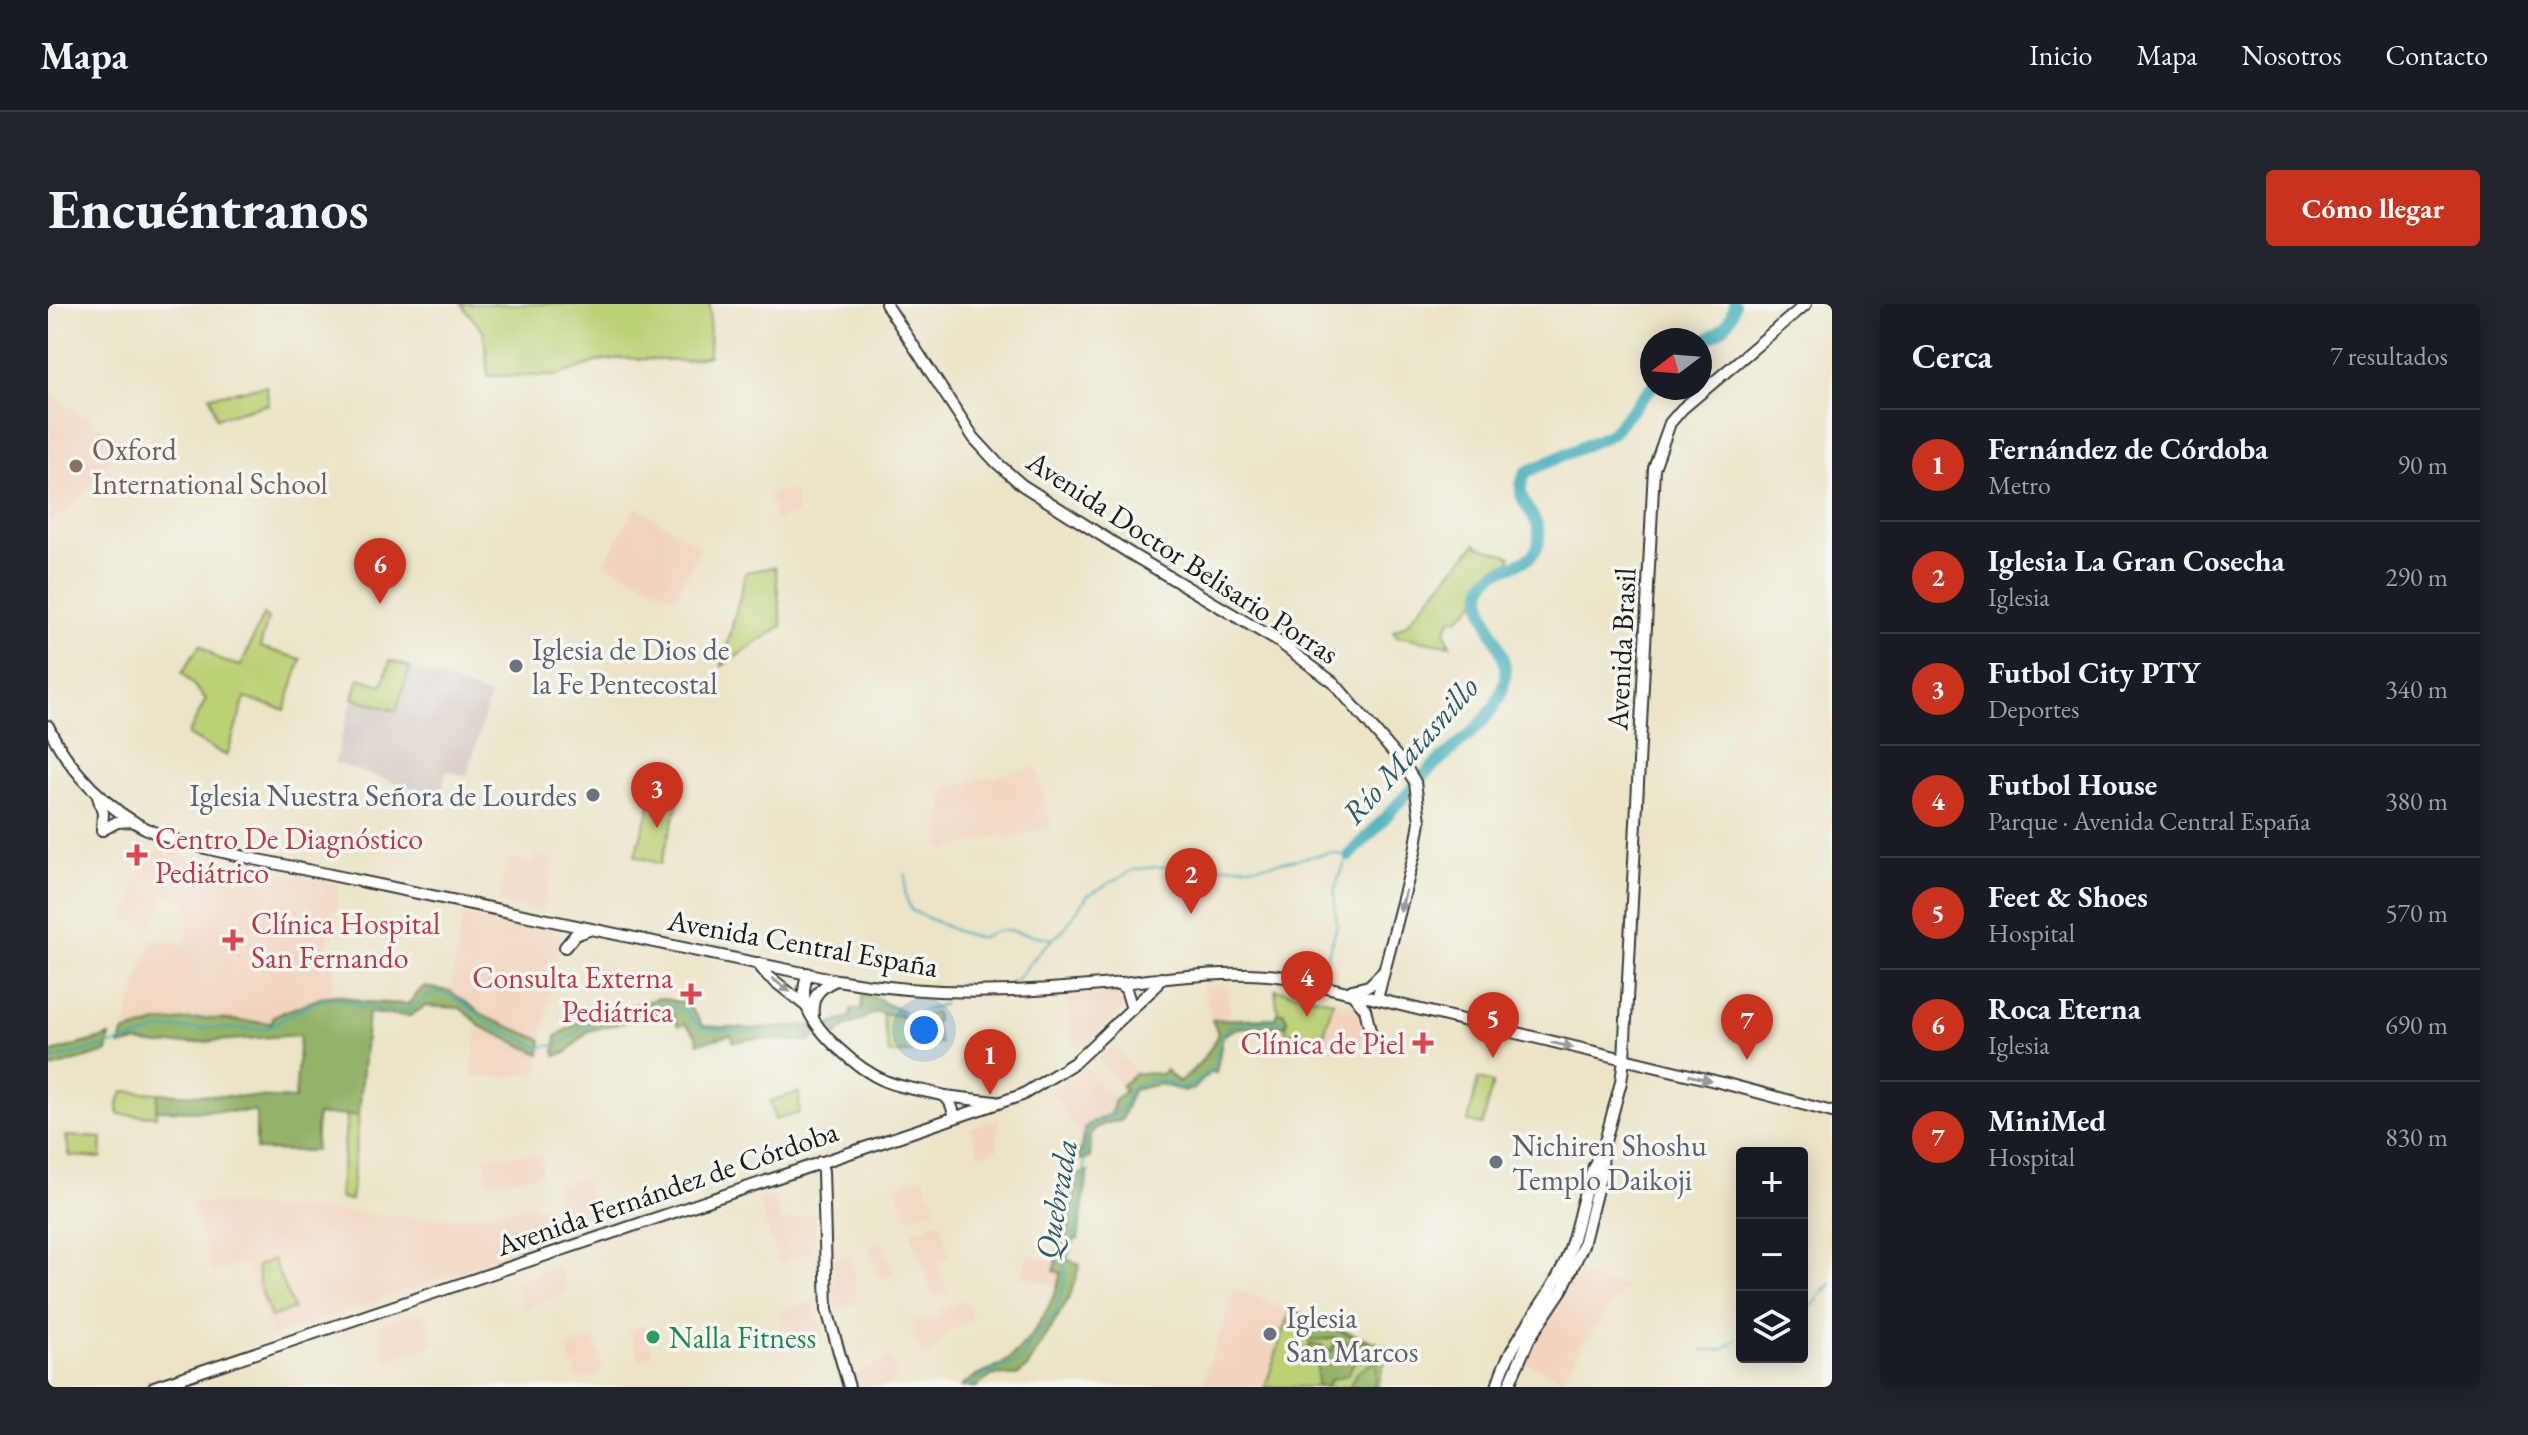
<!DOCTYPE html>
<html lang="es">
<head>
<meta charset="utf-8">
<style>
  :root { --surface:#171b24; --page:#20242c; --text:#f1f3f6; --muted:#9ea1a6; --line:#363941; --accent:#c8321e }
  body { margin:0; font-family:"EB Garamond",serif; background:var(--page); color:var(--text) }
  .controls { position:absolute; right:24px; bottom:24px; display:grid; overflow:hidden; border-radius:8px; box-shadow:0 4px 20px #0003 }
  .controls button { width:72px; height:72px; display:grid; place-items:center; padding:0; border:0; border-bottom:2px solid var(--line); background:var(--surface); color:var(--text); font:40px sans-serif }
  .compass { position:absolute; left:1592px; top:24px; width:72px; height:72px; border-radius:50%; background:var(--surface); box-shadow:0 4px 20px #0003; rotate:254deg }
  .you { position:absolute; left:876px; top:726px; width:28px; height:28px; margin:-20px; border:6px solid #fff; border-radius:50%; background:#1a73e8; box-shadow:0 0 0 12px #1a73e833 }
  .badge { display:grid; place-items:center; width:52px; height:52px; border-radius:50%; background:var(--accent); color:#fff; font-size:26px; font-weight:700 }
  .pin { position:absolute; translate:-50% -66px; filter:drop-shadow(0 2px 4px #0008) }
  .pin::after { content:''; position:absolute; top:42px; width:28px; height:24px; background:inherit; clip-path:polygon(0 0,100% 0,50% 100%) }
  .list { margin:0; padding:0; list-style:none }
  h2 { display:flex; justify-content:space-between; align-items:center; height:104px; margin:0; padding:0 32px; font-size:34px }
  h2 small { font-size:26px; font-weight:400; color:var(--muted) }
  .list li { display:grid; grid-template-columns:52px 1fr auto; gap:24px; align-items:center; box-sizing:border-box; height:112px; padding:0 32px; border-top:2px solid var(--line) }
  .list b { display:block; font-size:30px; white-space:nowrap }
  .list p { margin:0; font-size:26px; white-space:nowrap; color:var(--muted) }
  .list em { font-size:26px; font-style:normal; color:var(--muted) }
  .icon { flex:none; width:44px; height:44px; fill:none; stroke:currentColor; stroke-width:2; stroke-linecap:round; stroke-linejoin:round }
  .map { position:relative; flex:none; width:1784px; height:1083px; overflow:hidden; border-radius:8px }
  header { display:flex; align-items:center; gap:48px; box-sizing:border-box; height:112px; padding:0 40px; background:var(--surface); border-bottom:2px solid var(--line) }
  header strong { font-size:38px }
  nav { display:flex; gap:44px; margin-inline-start:auto; font-size:28px }
  .intro { display:flex; align-items:center; justify-content:space-between; box-sizing:border-box; height:192px; padding:0 48px }
  h1 { margin:0; font-size:56px }
  .button { padding:20px 36px; border-radius:8px; background:var(--accent); color:#fff; font-size:28px; font-weight:700 }
  main { display:flex; gap:48px; padding:0 48px }
  aside { flex:1; background:var(--surface); border-radius:8px; box-shadow:0 4px 20px #0003 }
  .map>svg:first-child { display:block }
</style>
</head>
<body>
<header>
<strong>Mapa</strong>
<nav><a>Inicio</a><a>Mapa</a><a>Nosotros</a><a>Contacto</a></nav>
</header>
<div class="intro"><h1>Encuéntranos</h1><a class="button">Cómo llegar</a></div>
<main>
<div class="map">
<svg width="1784" height="1083" viewBox="0 0 1784 1083">
  <rect width="100%" height="100%" fill="#f6f6f2"/>
  <filter id="ink" filterUnits="userSpaceOnUse"><feTurbulence type="fractalNoise" baseFrequency=".0125" numOctaves="2"/><feDisplacementMap in="SourceGraphic" scale="16" xChannelSelector="R" yChannelSelector="G"/><feConvolveMatrix kernelMatrix="1 2 1 2 8 2 1 2 1" color-interpolation-filters="sRGB"/></filter>
  <filter id="wash" filterUnits="userSpaceOnUse"><feTurbulence type="fractalNoise" baseFrequency=".006" numOctaves="4" result="noise"/><feDisplacementMap in="SourceGraphic" scale="32" xChannelSelector="R" yChannelSelector="G"/><feGaussianBlur stdDeviation="1.8" result="paint"/><feColorMatrix in="noise" values="0 0 0 0 0 0 0 0 0 0 0 0 0 0 0 0 0 1.4 0 .05"/><feComposite in="paint" operator="in"/></filter>
  <g filter="url(#wash)">
    <rect width="100%" height="100%" fill="#ebe4c6"/>
    <g fill="#f2d4be">
      <polygon points="1,87 36,114 38,111 73,139 52,169 27,200 0,220"/>
      <polygon points="734,187 746,188 750,210 728,216 720,190"/>
      <polygon points="588,203 653,243 627,293 556,259"/>
      <polygon points="988,463 1004,524 956,536 954,530 897,547 892,540 897,484"/>
      <polygon points="109,544 135,550 145,556 190,561 292,581 279,645 291,648 282,689 225,711 224,719 154,714 110,719 75,729 103,635 114,638 120,636 138,640 141,597 116,590 106,624 77,616 98,558 101,559"/>
      <polygon points="489,551 508,555 494,608 450,599 461,552 485,561"/>
      <polygon points="437,611 509,627 513,632 494,736 440,714 402,687 415,612 436,616"/>
      <polygon points="1179,680 1183,716 1164,716 1154,681"/>
      <polygon points="1076,688 1079,696 1077,702 1031,746 1026,740 1018,693"/>
      <polygon points="1285,697 1308,701 1314,707 1317,726 1311,748 1274,738"/>
      <polygon points="430,721 492,750 490,770 423,773"/>
      <polygon points="1065,742 1088,769 1073,782 1050,756"/>
      <polygon points="1037,763 1067,796 1063,810 1043,817 1037,824 1035,838 1004,787"/>
      <polygon points="951,814 949,846 932,851 922,824"/>
      <polygon points="494,850 494,870 438,879 437,852"/>
      <polygon points="875,871 887,904 858,914 847,881"/>
      <polygon points="535,874 556,923 515,936 509,932 508,882"/>
      <polygon points="724,891 734,918 767,909 766,946 731,959 710,896"/>
      <polygon points="143,898 400,915 485,902 495,903 496,942 475,946 224,1032 197,959 164,970"/>
      <polygon points="891,916 902,951 889,956 900,989 885,993 863,928 881,922 880,920"/>
      <polygon points="835,937 846,970 831,975 820,942"/>
      <polygon points="803,948 806,957 808,999 787,1005 784,955"/>
      <polygon points="979,951 1007,958 1005,968 1012,969 1009,981 974,973"/>
      <polygon points="511,961 520,988 476,1005 466,976"/>
      <polygon points="1529,970 1579,983 1537,1037 1514,1075 1475,1057"/>
      <polygon points="1187,985 1243,1006 1217,1083 1153,1083"/>
      <polygon points="764,997 776,1032 744,1044 732,1008"/>
      <polygon points="918,997 924,1014 898,1030 878,1053 874,1053 863,1020 890,1011 889,1007"/>
      <polygon points="377,1006 388,1041 338,1057 332,1020"/>
      <polygon points="595,1021 605,1051 591,1056 581,1025"/>
      <polygon points="547,1034 555,1068 530,1076 519,1043"/>
      <polygon points="843,1054 849,1075 837,1083 810,1083 806,1070"/>
    </g>
    <polygon fill="#cfc0ba" points="362,363 442,392 419,472 399,467 392,493 286,459 305,394 348,407"/>
    <g fill="#bbd176" stroke="#6c7649" stroke-width="2">
      <polygon points="413,0 662,0 661,52 637,57 573,54 551,57 509,72 440,72 436,29"/>
      <polygon points="218,82 221,100 168,114 162,92"/>
      <polygon points="1428,239 1430,242 1463,252 1460,266 1448,271 1439,280 1435,291 1410,315 1404,314 1397,327 1402,341 1399,339 1398,341 1349,332 1345,327 1359,320"/>
      <polygon points="341,249 341,283 323,283 315,274 316,260 326,257 327,250"/>
      <polygon points="727,263 734,322 674,362 698,268"/>
      <polygon points="215,311 220,315 212,343 253,355 237,406 197,394 179,452 140,431 158,395 134,369 152,341 171,356 193,362"/>
      <polygon points="342,357 362,363 348,407 305,394 311,374 334,381"/>
      <polygon points="614,464 638,474 612,560 587,552"/>
      <polygon points="1227,685 1285,697 1274,738 1237,727 1239,716 1235,708 1230,709"/>
      <polygon points="887,708 888,717 886,718 892,739 868,746 868,748 841,750 834,709 866,715"/>
      <polygon points="1430,775 1445,779 1434,821 1420,818"/>
      <polygon points="76,787 110,789 108,812 70,810 70,799"/>
      <polygon points="751,788 751,809 727,816 722,797"/>
      <polygon points="299,811 311,811 303,896 291,894"/>
      <polygon points="18,832 54,834 53,854 22,852"/>
      <polygon points="225,955 245,1005 223,1013 212,983 209,962"/>
      <polygon points="1243,1006 1340,1043 1330,1083 1217,1083"/>
    </g>
    <g fill="#94b367" stroke="#586842" stroke-width="2">
      <polygon points="375,683 402,687 440,714 494,736 492,750 430,721 430,719 412,704 377,702 362,712 320,709 311,811 269,811 267,847 208,846 208,808 108,806 110,789 247,795 252,731 112,741 88,738 72,742 75,729 110,719 154,714 224,719 225,712 278,692 290,691 314,698 360,700"/>
      <polygon points="814,691 832,695 835,699 854,706 854,712 828,708 795,724 788,732 780,721 802,713 803,705 813,706"/>
      <polygon points="611,694 640,700 655,722 707,725 762,721 770,732 760,737 704,735 686,738 683,731 650,739 648,731 637,720 630,722 623,707 540,727 518,749 507,752 508,732 538,714"/>
      <path d="M1235,708L1239,716L1238,722C1230,720 1227,723 1219,724C1199,725 1195,718 1175,732L1168,769L1162,768L1146,785L1136,787L1111,780L1085,786L1073,817C1062,817 1052,820 1043,829L1042,854L1033,856L1031,853C1039,819 1030,824 1063,810L1067,796L1077,787L1073,782L1088,769L1114,770L1118,766L1131,779C1148,764 1162,750 1170,729L1164,716L1228,714V709Z"/>
      <polygon points="62,732 59,748 0,765 0,749"/>
      <path d="M1040,868L1030,935H1027L1018,955L1032,960L1022,992L979,1064L969,1072L945,1071L928,1083H913C928,1068 946,1068 961,1055C986,1034 1006,999 1013,969L1006,967L1011,946L1019,933L1030,871Z"/>
      <polygon points="1249,1012 1322,1038 1322,1050 1287,1034 1259,1037"/>
      <polygon points="1286,1037 1298,1043 1300,1052 1309,1049 1318,1054 1306,1058 1299,1071 1283,1075 1278,1083 1269,1082 1269,1062 1258,1055 1262,1040 1273,1041 1277,1045 1284,1047"/>
      <path d="M1331,1056L1327,1083H1302C1306,1067 1317,1063 1331,1056Z"/>
    </g>
    <g fill="none" stroke-linecap="round" stroke-linejoin="round">
      <g stroke="#3dacba" stroke-width="2">
        <polyline points="858,570 857,591 863,606 908,627 928,633 934,633 948,627 959,626 1004,635"/>
        <polyline points="953,683 969,675 994,645 1016,625 1040,591 1085,566 1107,563 1210,562 1283,549 1301,552 1291,572 1286,589 1289,622 1277,660"/>
        <polyline points="775,724 793,720 827,701 866,710 896,700"/>
        <polyline points="0,756 79,737 113,726 134,724 216,725 270,697 289,694 316,704 360,707 384,689 398,690 414,698 440,719 491,743 510,741 539,721 578,708 616,701 637,706 652,724 713,730 769,726"/>
        <path d="M1754,1008C1774,1000 1769,988 1784,980"/>
        <polyline points="1655,1046 1674,1046 1689,1035"/>
        <polyline points="919,1083 937,1071 975,1055 982,1039 1008,1009 1017,974 1016,948 1025,936 1028,924 1036,873 1038,828 1045,820 1073,806 1085,783 1100,776 1115,777 1132,785 1145,781 1168,761 1174,730 1182,722 1195,718 1236,716"/>
      </g>
      <g stroke="#3dacba" stroke-width="12">
        <path d="M1652,39C1672,26 1681,25 1686,0"/>
        <path d="M1301,552C1328,524 1354,495 1380,467C1406,441 1451,415 1457,375C1462,347 1425,309 1435,283C1445,258 1483,266 1490,241C1499,209 1459,202 1478,168L1563,130L1604,83"/>
      </g>
    </g>
  </g>
  <g filter="url(#ink)">
    <g fill="none" stroke-linecap="round" stroke-linejoin="round">
      <g stroke="#3b3a36" stroke-width="14">
        <g id="secondary">
          <polyline points="838,0 926,134 949,159 974,181 1083,250 1231,338 1286,379 1357,462 1367,478 1372,517 1367,548 1329,695"/>
          <path d="M0,422C20,465 60,507 103,527C136,541 172,547 206,555L789,676C886,693 967,689 1065,680C1121,674 1180,665 1237,673L1675,779L1784,808"/>
          <polyline points="49,489 55,509 54,526"/>
          <polyline points="54,526 69,518 85,517"/>
          <polyline points="517,643 527,631 541,626"/>
          <polyline points="709,659 720,672 758,702"/>
          <path d="M759,669C757,680 754,690 758,700C767,729 810,765 837,777C856,785 877,786 897,792L902,798L907,812"/>
          <polyline points="1070,679 1078,685 1084,705"/>
          <polyline points="1304,686 1321,682 1334,669"/>
          <polyline points="1305,690 1317,705 1322,727"/>
          <path d="M765,713C763,693 770,684 788,676"/>
          <polyline points="897,792 947,798"/>
          <polyline points="772,858 775,867 779,1006 801,1083"/>
          <polyline points="106,1083 974,791 1026,759 1107,683 1113,674"/>
          <path d="M1449,1083C1461,1036 1498,1002 1517,958C1532,922 1534,880 1554,846"/>
          <polyline points="1460,1083 1481,1035 1515,984 1535,941 1554,865 1555,845 1573,778 1576,755 1606,164 1622,119 1634,105 1758,0"/>
        </g>
      </g>
      <use href="#secondary" stroke="#fff" stroke-width="10"/>
    </g>
    <defs><path id="oneway-solid" d="M-6-.8H1V-3.2L6.5 0L1 3.2V.8H-6Z" transform="scale(2)"/></defs>
    <g fill="#999">
      <use href="#oneway-solid" transform="translate(1355 597) rotate(104)"/>
      <use href="#oneway-solid" transform="translate(733 681) rotate(37)"/>
      <use href="#oneway-solid" transform="translate(1514 741) rotate(13)"/>
      <use href="#oneway-solid" transform="translate(1652 774) rotate(13)"/>
    </g>
  </g>
  <circle fill="#8d6e63" stroke="#f6f6f2" stroke-width="3" cx="28" cy="162" r="8"/>
  <g fill="#6b7280" stroke="#f6f6f2" stroke-width="3">
    <circle cx="468" cy="362" r="8"/>
    <circle cx="545" cy="491" r="8"/>
    <circle cx="1448" cy="858" r="8"/>
    <circle cx="1222" cy="1030" r="8"/>
  </g>
  <g fill="#e0444e" stroke="#f6f6f2" stroke-width="3">
    <path d="M85 539h8v8h8v8h-8v8h-8v-8h-8v-8h8z"/>
    <path d="M181 624h8v8h8v8h-8v8h-8v-8h-8v-8h8z"/>
    <path d="M639 678h8v8h8v8h-8v8h-8v-8h-8v-8h8z"/>
    <path d="M1371 727h8v8h8v8h-8v8h-8v-8h-8v-8h8z"/>
  </g>
  <circle fill="#2e9e5b" stroke="#f6f6f2" stroke-width="3" cx="605" cy="1033" r="8"/>
  <g text-anchor="middle" dominant-baseline="central" stroke-width="7" stroke-linejoin="round" paint-order="stroke">
    <g font-size="30" fill="#785e54" stroke="#f6f6f2" text-anchor="start">
      <text x="44" y="145">Oxford<tspan x="44" dy="34">International School</tspan></text>
    </g>
    <g font-size="30" fill="#1c1c1c" stroke="#f6f6f2">
      <text transform="translate(1135 253) rotate(33)">Avenida Doctor Belisario Porras</text>
      <text transform="translate(1573 345) rotate(-87)">Avenida Brasil</text>
      <text transform="translate(755 639) rotate(10)">Avenida Central España</text>
      <text transform="translate(619 884) rotate(-19)">Avenida Fernández de Córdoba</text>
    </g>
    <g font-size="30" fill="#5b616d" stroke="#f6f6f2" text-anchor="start">
      <text x="484" y="345">Iglesia de Dios de<tspan x="484" dy="34">la Fe Pentecostal</tspan></text>
      <text x="529" y="491" text-anchor="end">Iglesia Nuestra Señora de Lourdes</text>
      <text x="1464" y="841">Nichiren Shoshu<tspan x="1464" dy="34">Templo Daikoji</tspan></text>
      <text x="1238" y="1013">Iglesia<tspan x="1238" dy="34">San Marcos</tspan></text>
    </g>
    <g font-size="30" fill="#be3a42" stroke="#f6f6f2" text-anchor="start">
      <text x="107" y="534">Centro De Diagnóstico<tspan x="107" dy="34">Pediátrico</tspan></text>
      <text x="203" y="619">Clínica Hospital<tspan x="203" dy="34">San Fernando</tspan></text>
      <text x="625" y="673" text-anchor="end">Consulta Externa<tspan x="625" dy="34">Pediátrica</tspan></text>
      <text x="1357" y="739" text-anchor="end">Clínica de Piel</text>
    </g>
    <g font-size="30" fill="#27864d" stroke="#f6f6f2" text-anchor="start">
      <text x="621" y="1033">Nalla Fitness</text>
    </g>
    <g font-size="32" font-style="italic" fill="#2b5d63" stroke="#f6f6f2">
      <text transform="translate(1362 446) rotate(-48)">Río Matasnillo</text>
      <text transform="translate(1008 895) rotate(-80)">Quebrada</text>
    </g>
  </g>
</svg>
<div class="controls">
<button>+</button>
<button>−</button>
<button><svg class="icon" aria-label="layers" viewBox="0 0 24 24"><path d="M12 4l9 5-9 5-9-5zM3 14l9 5 9-5"/></svg></button>
</div>
<svg class="compass" viewBox="-18 -18 36 36"><path d="M0-13l5 13h-10z" fill="#e53935"/><path d="M0 13l5-13h-10z" fill="#9ea1a6"/></svg>
<div class="you"></div>
<div class="pin badge" style="left:942px;top:791px">1</div>
<div class="pin badge" style="left:1143px;top:610px">2</div>
<div class="pin badge" style="left:609px;top:524px">3</div>
<div class="pin badge" style="left:1259px;top:713px">4</div>
<div class="pin badge" style="left:1445px;top:754px">5</div>
<div class="pin badge" style="left:332px;top:300px">6</div>
<div class="pin badge" style="left:1699px;top:756px">7</div>
</div>
<aside>
<h2>Cerca<small>7 resultados</small></h2>
<ul class="list">
<li><span class="badge">1</span><div><b>Fernández de Córdoba</b><p>Metro</p></div><em>90 m</em></li>
<li><span class="badge">2</span><div><b>Iglesia La Gran Cosecha</b><p>Iglesia</p></div><em>290 m</em></li>
<li><span class="badge">3</span><div><b>Futbol City PTY</b><p>Deportes</p></div><em>340 m</em></li>
<li><span class="badge">4</span><div><b>Futbol House</b><p>Parque · Avenida Central España</p></div><em>380 m</em></li>
<li><span class="badge">5</span><div><b>Feet &amp; Shoes</b><p>Hospital</p></div><em>570 m</em></li>
<li><span class="badge">6</span><div><b>Roca Eterna</b><p>Iglesia</p></div><em>690 m</em></li>
<li><span class="badge">7</span><div><b>MiniMed</b><p>Hospital</p></div><em>830 m</em></li>
</ul>
</aside>
</main>
</body>
</html>
